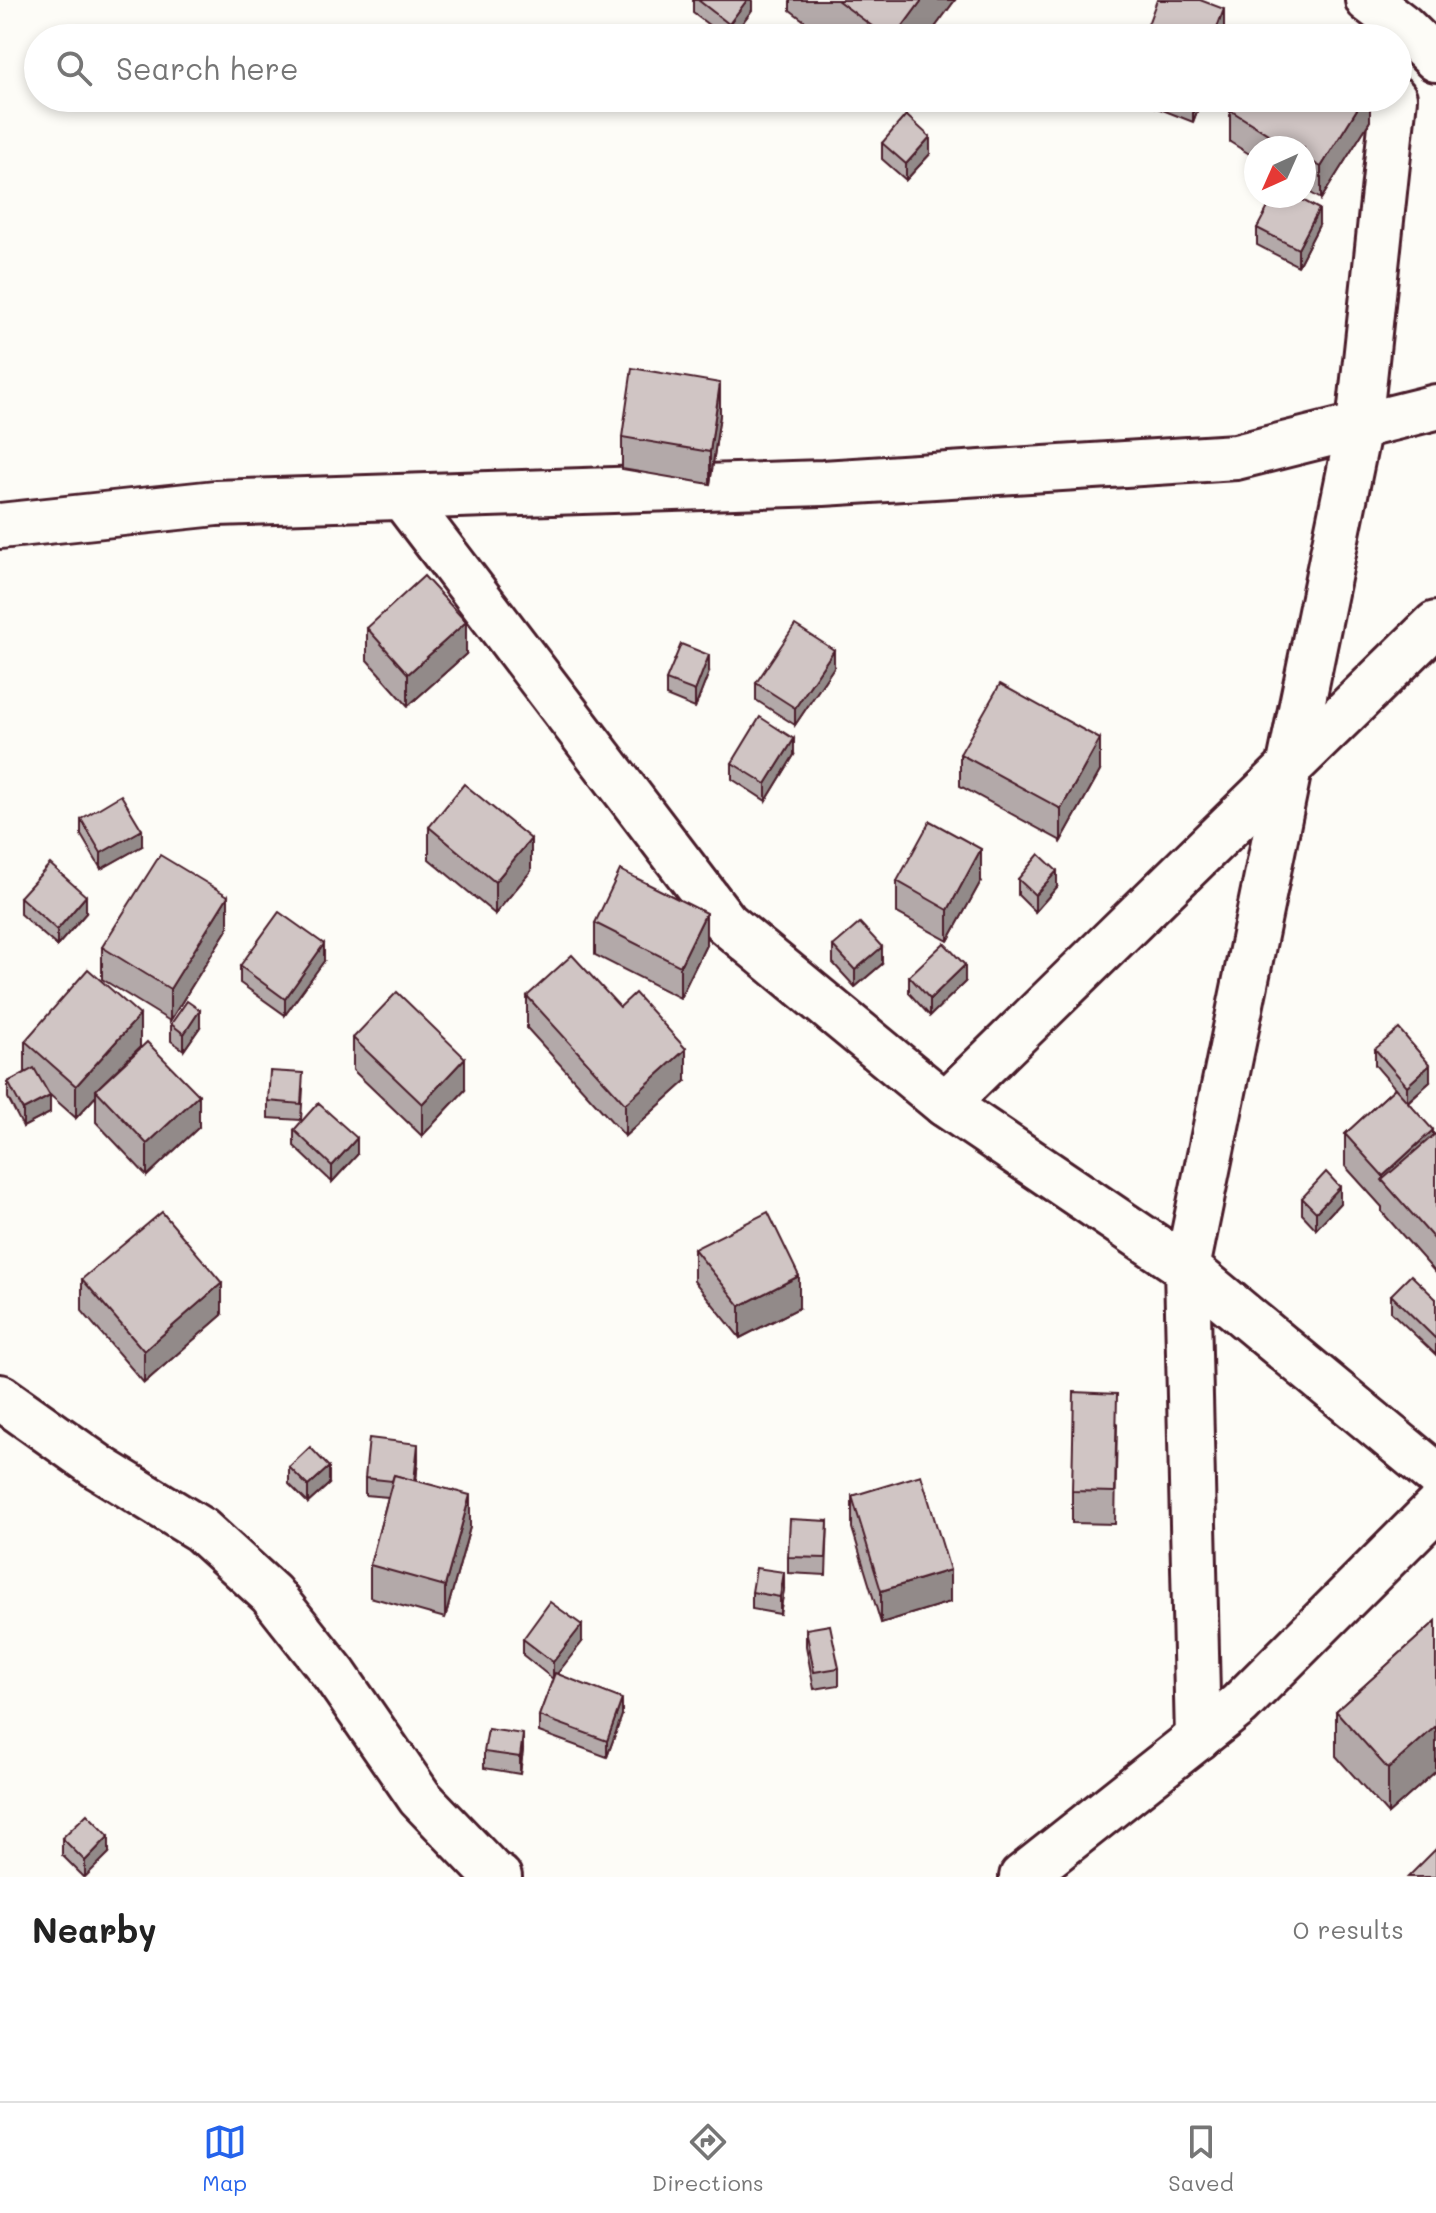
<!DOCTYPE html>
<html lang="en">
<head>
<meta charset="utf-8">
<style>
  :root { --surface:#fff; --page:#f6f6f6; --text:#222; --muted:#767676; --line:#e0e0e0; --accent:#2563eb }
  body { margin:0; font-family:Mali,sans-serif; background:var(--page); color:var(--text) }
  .compass { position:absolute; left:1244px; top:136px; width:72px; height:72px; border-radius:50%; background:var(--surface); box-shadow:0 4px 12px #0003; rotate:225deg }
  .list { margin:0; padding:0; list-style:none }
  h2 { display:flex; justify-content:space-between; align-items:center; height:104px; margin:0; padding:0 32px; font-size:34px }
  h2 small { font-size:26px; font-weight:400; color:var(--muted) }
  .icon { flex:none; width:44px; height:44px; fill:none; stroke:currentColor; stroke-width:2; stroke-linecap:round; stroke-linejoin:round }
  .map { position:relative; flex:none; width:1436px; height:1877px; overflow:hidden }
  .search { position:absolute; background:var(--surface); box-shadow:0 4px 12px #0003; left:24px; right:24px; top:24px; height:88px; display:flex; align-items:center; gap:20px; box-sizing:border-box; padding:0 28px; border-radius:44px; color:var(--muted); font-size:30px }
  .sheet { height:224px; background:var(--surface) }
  nav { display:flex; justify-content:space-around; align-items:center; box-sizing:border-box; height:112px; border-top:2px solid var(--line); background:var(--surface); font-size:22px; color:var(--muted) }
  nav a { display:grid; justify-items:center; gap:4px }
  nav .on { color:var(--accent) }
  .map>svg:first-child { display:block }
</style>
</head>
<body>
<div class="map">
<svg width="1436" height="1877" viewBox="0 0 1436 1877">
  <rect width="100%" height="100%" fill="#fdfcf7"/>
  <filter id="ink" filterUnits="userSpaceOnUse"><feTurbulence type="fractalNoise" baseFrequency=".0125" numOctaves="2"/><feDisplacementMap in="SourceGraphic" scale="16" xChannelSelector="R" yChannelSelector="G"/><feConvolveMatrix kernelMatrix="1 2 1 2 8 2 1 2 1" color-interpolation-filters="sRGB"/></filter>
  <g filter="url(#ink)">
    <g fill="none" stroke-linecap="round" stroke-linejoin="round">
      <g stroke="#4a1f2b" stroke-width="50">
        <g id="minor">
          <polyline points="1368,0 1402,26 1436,59"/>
          <polyline points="1394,98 1359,426 1187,1268 1436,1475"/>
          <polyline points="402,497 726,923 945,1104 1436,624"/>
          <polyline points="0,526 216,503 823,483 1236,457 1436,407"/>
          <polyline points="945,1104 1187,1268 1198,1738"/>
          <polyline points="0,1397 100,1468 201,1530 271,1594 335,1675 420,1798 492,1873 499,1877"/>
          <polyline points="1022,1877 1239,1705 1436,1508"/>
        </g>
      </g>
      <use href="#minor" stroke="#fdfcf7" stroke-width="44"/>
    </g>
    <g fill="#b3a9a9" stroke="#4a1f2b" stroke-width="2">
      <polygon points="693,0 752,0 752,10 731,38 726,38 693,13"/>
      <polygon points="790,0 955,0 927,38 827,38 790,10"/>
      <polygon points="1132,98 1202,98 1193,122"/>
      <polygon points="1370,98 1370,121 1321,199 1304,189 1304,148 1256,148 1256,158 1230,142 1230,110"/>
      <polygon points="882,143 930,154 906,180 882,159"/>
      <polygon points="1319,225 1298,266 1257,245 1257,228"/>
      <polygon points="720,415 710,484 622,469 622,437"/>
      <polygon points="367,628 466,654 408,706 367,660"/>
      <polygon points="834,667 795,725 756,700 756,683"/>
      <polygon points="709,672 695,708 666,696 666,680"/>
      <polygon points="960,754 1100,771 1061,841 960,786"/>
      <polygon points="794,755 766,801 732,779 732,763"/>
      <polygon points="81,819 142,846 101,869 81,835"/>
      <polygon points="429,827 531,871 495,914 429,859"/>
      <polygon points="1018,879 1057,887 1035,912 1018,895"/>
      <polygon points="897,881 981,881 948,941 897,913"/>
      <polygon points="20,897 86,913 57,946 20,914"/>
      <polygon points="595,923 706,945 680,998 595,955"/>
      <polygon points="228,928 170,1021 102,979 102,947"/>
      <polygon points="833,946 882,964 855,987 833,963"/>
      <polygon points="324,961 285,1015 240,983 240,966"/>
      <polygon points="909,976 965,982 930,1016 909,993"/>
      <polygon points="527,996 686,1081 625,1136 527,1028"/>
      <polygon points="171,1024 200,1027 184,1050 171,1041"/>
      <polygon points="353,1038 465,1090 422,1136 353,1070"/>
      <polygon points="25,1041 140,1047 199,1127 147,1176 96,1122 96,1096 76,1118 49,1094 50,1113 23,1127 8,1098 8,1082 25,1073"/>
      <polygon points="1375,1049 1430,1082 1408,1102 1433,1136 1436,1135 1436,1273 1382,1212 1382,1207 1345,1166 1345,1134 1395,1088 1375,1065"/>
      <polygon points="303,1089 301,1120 268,1118 268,1101"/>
      <polygon points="294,1130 357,1155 332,1182 294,1146"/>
      <polygon points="1302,1198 1340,1203 1316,1229 1302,1214"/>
      <polygon points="694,1249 799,1308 740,1338 694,1281"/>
      <polygon points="82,1279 222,1315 144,1383 82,1311"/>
      <polygon points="1391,1295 1436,1299 1436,1355 1391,1312"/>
      <polygon points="1117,1426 1115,1524 1072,1523 1072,1491"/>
      <polygon points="418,1460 416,1481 470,1527 445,1618 370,1597 370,1565 388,1497 365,1495 365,1478"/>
      <polygon points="289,1467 329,1484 308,1503 289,1484"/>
      <polygon points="852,1496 950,1602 881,1623 852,1528"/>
      <polygon points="828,1521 826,1575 788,1573 788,1557"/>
      <polygon points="784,1589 780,1614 752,1609 752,1592"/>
      <polygon points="1436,1621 1436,1771 1388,1814 1336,1756 1336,1711"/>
      <polygon points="806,1629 839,1668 839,1685 814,1689 806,1646"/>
      <polygon points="523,1639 582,1642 557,1673 622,1715 607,1757 539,1732 539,1716 553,1679 523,1655"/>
      <polygon points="523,1750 520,1774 484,1768 484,1752"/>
      <polygon points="62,1838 109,1853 84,1877 62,1855"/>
    </g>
    <g fill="#928a89" stroke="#4a1f2b" stroke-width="2">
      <polygon points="747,0 752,0 752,10 731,38 729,38 729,24"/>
      <polygon points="922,0 955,0 927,38 894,38"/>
      <polygon points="1224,9 1224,38 1213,38"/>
      <polygon points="1193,98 1202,98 1193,122"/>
      <polygon points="1364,98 1370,98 1370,121 1321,199 1321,167"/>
      <polygon points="930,137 930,154 906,180 906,164"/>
      <polygon points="1319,209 1319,225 1298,266 1298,249"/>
      <polygon points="720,383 720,415 710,484 710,452"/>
      <polygon points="466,622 466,654 408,706 408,674"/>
      <polygon points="834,650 834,667 795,725 795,708"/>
      <polygon points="709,655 709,672 695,708 695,691"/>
      <polygon points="794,739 794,755 766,801 766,784"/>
      <polygon points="1100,739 1100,771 1061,841 1061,809"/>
      <polygon points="142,830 142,846 101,869 101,853"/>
      <polygon points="531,839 531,871 495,914 495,882"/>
      <polygon points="981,849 981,881 948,941 948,910"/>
      <polygon points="1057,871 1057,887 1035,912 1035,895"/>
      <polygon points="86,896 86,913 57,946 57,930"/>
      <polygon points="228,896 228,928 170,1021 170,989"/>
      <polygon points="706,913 706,945 680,998 680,966"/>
      <polygon points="324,944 324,961 285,1015 285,999"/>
      <polygon points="882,947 882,964 855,987 855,970"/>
      <polygon points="965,965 965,982 930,1016 930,999"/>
      <polygon points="200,1010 200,1027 184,1050 184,1034"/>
      <polygon points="140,1015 140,1047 96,1090 96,1096 76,1118 76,1086"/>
      <polygon points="686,1049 686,1081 625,1136 625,1104"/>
      <polygon points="465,1058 465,1090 422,1136 422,1104"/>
      <polygon points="1430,1065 1430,1082 1407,1102 1407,1086"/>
      <polygon points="199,1095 199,1127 147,1176 147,1144"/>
      <polygon points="50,1096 50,1113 23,1127 23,1110"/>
      <polygon points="1433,1130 1433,1162 1383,1181 1383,1176"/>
      <polygon points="357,1138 357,1155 332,1182 332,1166"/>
      <polygon points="1340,1187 1340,1203 1316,1229 1316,1212"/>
      <polygon points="799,1276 799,1308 740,1338 740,1306"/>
      <polygon points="222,1283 222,1315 144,1383 144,1351"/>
      <polygon points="418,1444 418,1460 414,1500 414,1484"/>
      <polygon points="329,1467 329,1484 308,1503 308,1486"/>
      <polygon points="470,1495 470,1527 445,1618 445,1586"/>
      <polygon points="950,1570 950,1602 881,1623 881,1591"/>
      <polygon points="784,1572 784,1589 780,1614 780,1597"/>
      <polygon points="582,1625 582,1642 553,1679 553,1662"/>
      <polygon points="622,1699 622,1715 607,1757 607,1741"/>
      <polygon points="1436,1726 1436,1771 1388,1814 1388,1769"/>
      <polygon points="523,1734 523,1750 520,1774 520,1757"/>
      <polygon points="109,1836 109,1853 85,1877 85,1861"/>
    </g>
    <g fill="#d0c5c4" stroke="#4a1f2b" stroke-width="2">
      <polygon points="698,0 747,0 729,24"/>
      <polygon points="837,0 922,0 894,38 888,38"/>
      <polygon points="1157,0 1200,0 1224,9 1213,38 1143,38"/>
      <polygon points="1279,31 1290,38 1275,38"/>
      <polygon points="1237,98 1364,98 1321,167 1304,157 1304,148 1290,148 1230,110"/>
      <polygon points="906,115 930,137 906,164 882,143"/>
      <polygon points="1274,196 1295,196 1319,209 1298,249 1257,228"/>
      <polygon points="632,368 720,383 710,452 622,437"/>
      <polygon points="424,576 466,622 408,674 367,628"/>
      <polygon points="795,625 834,650 795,708 756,683"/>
      <polygon points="681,644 709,655 695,691 666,680"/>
      <polygon points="1000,684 1100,739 1061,809 960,754"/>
      <polygon points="760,717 794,739 766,784 732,763"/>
      <polygon points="464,784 531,839 495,882 429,827"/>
      <polygon points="121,795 142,830 101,853 81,819"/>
      <polygon points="930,821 981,849 948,910 897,881"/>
      <polygon points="1039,854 1057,871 1035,895 1018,879"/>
      <polygon points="160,855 228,896 170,989 102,947"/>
      <polygon points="50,864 86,896 57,930 20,897"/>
      <polygon points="620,870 706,913 680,966 595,923"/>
      <polygon points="279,912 324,944 285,999 240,966"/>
      <polygon points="860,923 882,947 855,970 833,946"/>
      <polygon points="944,943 965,965 930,999 909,976"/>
      <polygon points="572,955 620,1007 635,993 686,1049 625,1104 527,996"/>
      <polygon points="88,969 140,1015 76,1086 25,1041"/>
      <polygon points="397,992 465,1058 422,1104 353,1038"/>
      <polygon points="187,1001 200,1010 184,1034 171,1024"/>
      <polygon points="1399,1029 1430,1065 1407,1086 1375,1049"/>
      <polygon points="147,1042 199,1095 147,1144 96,1090"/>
      <polygon points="34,1068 50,1096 23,1110 8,1082"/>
      <polygon points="270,1071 303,1073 301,1104 268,1101"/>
      <polygon points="1395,1088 1433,1130 1383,1176 1345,1134"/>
      <polygon points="318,1103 357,1138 332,1166 294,1130"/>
      <polygon points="1435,1134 1436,1135 1436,1241 1382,1180"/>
      <polygon points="1326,1172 1340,1187 1316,1212 1302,1198"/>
      <polygon points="162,1212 222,1283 144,1351 82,1279"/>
      <polygon points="768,1212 799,1276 740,1306 694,1249"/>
      <polygon points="1411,1275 1436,1299 1436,1339 1391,1295"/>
      <polygon points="1074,1392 1117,1394 1115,1492 1072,1491"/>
      <polygon points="369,1438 418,1444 414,1481 394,1475 392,1481 365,1478"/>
      <polygon points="310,1447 329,1467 308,1486 289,1467"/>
      <polygon points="394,1475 470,1495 445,1586 370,1565"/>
      <polygon points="921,1475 950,1570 881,1591 852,1496"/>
      <polygon points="790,1519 828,1521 826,1558 788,1557"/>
      <polygon points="756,1568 784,1572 780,1597 752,1592"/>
      <polygon points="550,1602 582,1625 553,1662 523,1639"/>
      <polygon points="1436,1621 1436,1726 1388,1769 1336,1711"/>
      <polygon points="830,1625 839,1668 814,1672 806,1629"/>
      <polygon points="555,1673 622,1699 607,1741 539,1716"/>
      <polygon points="488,1729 523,1734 520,1757 484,1752"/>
      <polygon points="87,1814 109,1836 85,1861 62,1838"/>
      <polygon points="1436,1849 1436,1877 1408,1877"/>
    </g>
  </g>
</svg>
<svg class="compass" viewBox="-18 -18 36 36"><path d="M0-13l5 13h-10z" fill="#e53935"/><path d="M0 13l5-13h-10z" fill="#767676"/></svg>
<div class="search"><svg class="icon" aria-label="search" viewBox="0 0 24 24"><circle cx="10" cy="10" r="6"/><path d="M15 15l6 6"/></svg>Search here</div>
</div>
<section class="sheet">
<h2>Nearby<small>0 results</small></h2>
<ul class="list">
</ul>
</section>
<nav>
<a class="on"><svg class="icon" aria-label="map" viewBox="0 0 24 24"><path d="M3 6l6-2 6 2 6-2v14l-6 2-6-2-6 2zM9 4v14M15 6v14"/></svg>Map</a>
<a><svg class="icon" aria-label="directions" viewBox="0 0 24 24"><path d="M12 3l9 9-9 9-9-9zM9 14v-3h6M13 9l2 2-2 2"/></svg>Directions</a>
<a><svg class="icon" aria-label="saved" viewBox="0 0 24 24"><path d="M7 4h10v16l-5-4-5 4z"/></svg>Saved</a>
</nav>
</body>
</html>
